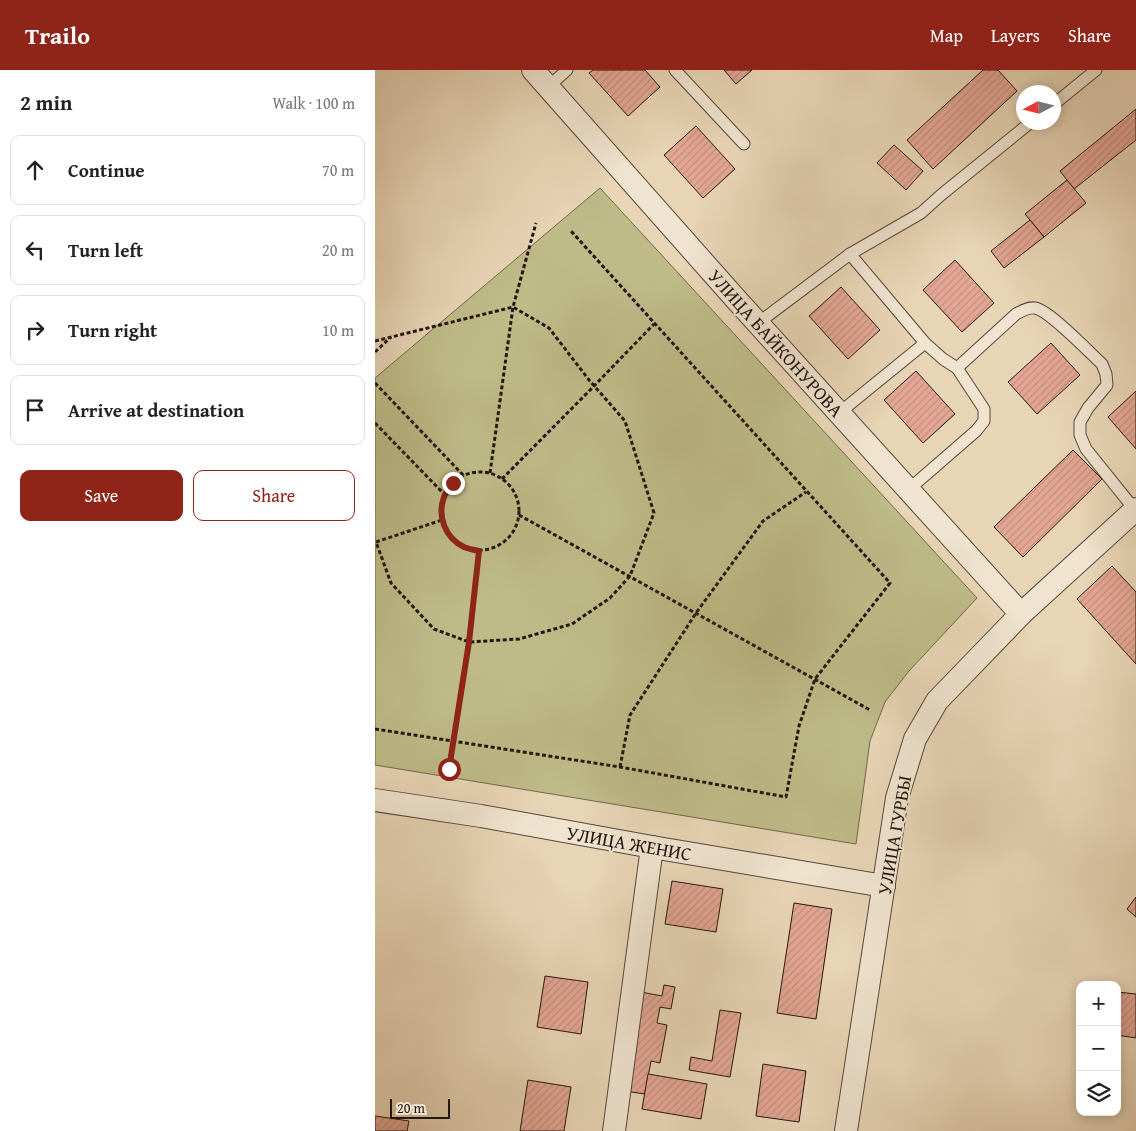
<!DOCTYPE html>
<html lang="en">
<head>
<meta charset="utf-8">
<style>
  :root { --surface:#fff; --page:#f6f6f6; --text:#222; --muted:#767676; --line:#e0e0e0; --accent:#8f2418 }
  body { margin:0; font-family:"Gentium Book Plus",serif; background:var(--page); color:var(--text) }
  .controls { position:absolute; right:15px; bottom:15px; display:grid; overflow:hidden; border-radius:10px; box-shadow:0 2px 12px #0003 }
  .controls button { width:45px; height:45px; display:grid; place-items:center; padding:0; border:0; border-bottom:1px solid var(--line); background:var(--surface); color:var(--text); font:25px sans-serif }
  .compass { position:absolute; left:641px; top:15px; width:45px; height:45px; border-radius:50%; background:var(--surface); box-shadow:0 2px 12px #0003; rotate:263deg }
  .scale { position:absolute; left:15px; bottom:12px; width:60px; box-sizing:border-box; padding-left:5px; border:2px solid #241611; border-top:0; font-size:14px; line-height:18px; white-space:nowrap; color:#241611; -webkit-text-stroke:4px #f0e4d0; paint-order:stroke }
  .stop { position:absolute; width:15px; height:15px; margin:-11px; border:4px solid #8f2418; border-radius:50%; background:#fff }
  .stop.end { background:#8f2418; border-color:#fff; box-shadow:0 1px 5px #0008 }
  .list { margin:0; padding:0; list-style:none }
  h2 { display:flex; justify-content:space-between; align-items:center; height:65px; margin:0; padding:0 20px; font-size:21px }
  h2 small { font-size:16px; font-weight:400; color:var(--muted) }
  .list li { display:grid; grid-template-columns:32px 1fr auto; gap:15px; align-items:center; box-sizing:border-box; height:70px; margin:0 10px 10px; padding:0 10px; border:1px solid var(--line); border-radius:10px }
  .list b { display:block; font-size:19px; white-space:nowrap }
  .list em { font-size:16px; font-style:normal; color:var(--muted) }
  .actions { display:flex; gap:10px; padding:15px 20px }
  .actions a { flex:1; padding:11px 0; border:1px solid var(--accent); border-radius:10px; text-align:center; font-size:18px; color:var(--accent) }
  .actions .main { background:var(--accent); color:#fff }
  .icon { flex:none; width:28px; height:28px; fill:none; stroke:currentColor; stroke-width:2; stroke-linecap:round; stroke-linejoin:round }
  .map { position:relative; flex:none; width:761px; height:1061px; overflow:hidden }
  header { display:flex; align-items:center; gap:30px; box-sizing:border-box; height:70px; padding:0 25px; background:var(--accent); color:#fff }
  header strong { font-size:24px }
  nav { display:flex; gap:28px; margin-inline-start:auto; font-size:18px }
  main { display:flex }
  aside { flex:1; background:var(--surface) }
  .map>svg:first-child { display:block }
</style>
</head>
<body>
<header>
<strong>Trailo</strong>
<nav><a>Map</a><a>Layers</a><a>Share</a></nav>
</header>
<main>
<aside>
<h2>2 min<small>Walk · 100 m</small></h2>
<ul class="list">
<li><svg class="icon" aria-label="ahead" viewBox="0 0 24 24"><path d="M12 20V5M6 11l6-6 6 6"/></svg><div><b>Continue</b></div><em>70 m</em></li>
<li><svg class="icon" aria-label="left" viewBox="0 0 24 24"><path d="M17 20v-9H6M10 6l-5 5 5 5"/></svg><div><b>Turn left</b></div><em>20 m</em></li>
<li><svg class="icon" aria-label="right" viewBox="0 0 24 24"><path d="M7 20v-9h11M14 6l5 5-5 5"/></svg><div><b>Turn right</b></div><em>10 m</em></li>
<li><svg class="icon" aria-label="arrive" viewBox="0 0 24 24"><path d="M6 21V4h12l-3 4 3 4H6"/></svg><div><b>Arrive at destination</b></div></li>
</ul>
<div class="actions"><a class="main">Save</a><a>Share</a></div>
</aside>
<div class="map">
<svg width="761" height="1061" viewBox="0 0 761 1061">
  <defs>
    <pattern id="building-hatch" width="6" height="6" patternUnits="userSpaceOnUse" patternTransform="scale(1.25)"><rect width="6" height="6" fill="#e4a694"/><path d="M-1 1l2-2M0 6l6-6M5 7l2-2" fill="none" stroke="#c38e7f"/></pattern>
  </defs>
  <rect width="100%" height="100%" fill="#e8d5b6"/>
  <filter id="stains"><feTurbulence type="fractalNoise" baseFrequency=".004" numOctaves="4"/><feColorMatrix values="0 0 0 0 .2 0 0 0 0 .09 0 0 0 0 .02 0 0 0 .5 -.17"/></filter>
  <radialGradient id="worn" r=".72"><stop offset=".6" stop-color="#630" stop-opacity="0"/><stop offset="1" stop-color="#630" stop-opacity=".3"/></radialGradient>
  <polygon fill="#bebb88" stroke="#71684c" points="225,118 602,528 534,601 510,632 495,671 481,774 0,695 0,308"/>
  <g fill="url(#building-hatch)" stroke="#241611">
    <polygon points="218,0 270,0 285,17 253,46 214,3"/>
    <polygon points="349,0 377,0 361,14"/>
    <polygon points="608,0 623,0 642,21 558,99 532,70"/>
    <polygon points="761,39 761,70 699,119 685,101"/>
    <polygon points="321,56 360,99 328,128 289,85"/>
    <polygon points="519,75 548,101 531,120 502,93"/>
    <polygon points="692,110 711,133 669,167 650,144"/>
    <polygon points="655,150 669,167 629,198 616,181"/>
    <polygon points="580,190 619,233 587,262 548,220"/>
    <polygon points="466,217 505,260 473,289 434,246"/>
    <polygon points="676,273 705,305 662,344 633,312"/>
    <polygon points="541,301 580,344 548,373 509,330"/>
    <polygon points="761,321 761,379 733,347"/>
    <polygon points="698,380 727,409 648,487 619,457"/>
    <polygon points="737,496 761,522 761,594 702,529"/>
    <polygon points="297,811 348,819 341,862 290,854"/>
    <polygon points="761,827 761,847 752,839"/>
    <polygon points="419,833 457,839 441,949 402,943"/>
    <polygon points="170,906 213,912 206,964 162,957"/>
    <polygon points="289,915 300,917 296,939 285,937 282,953 292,955 285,993 276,991 270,1024 249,1021 266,922 287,926"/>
    <polygon points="742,922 761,924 761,968 742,965"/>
    <polygon points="345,940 366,943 355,1007 314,1000 316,987 337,991"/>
    <polygon points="388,994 431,1001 424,1052 381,1046"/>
    <polygon points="273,1004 332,1014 326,1049 267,1039"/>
    <polygon points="153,1010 196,1017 189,1061 145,1061"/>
    <polygon points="0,1046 34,1051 32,1061 0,1061"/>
  </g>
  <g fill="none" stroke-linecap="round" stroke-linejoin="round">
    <g stroke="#55463a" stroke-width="13">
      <g id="service">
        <polyline points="300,0 369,74"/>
        <polyline points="173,17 192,0"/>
        <polyline points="678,35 721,0"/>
        <polyline points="475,184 550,273 568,289 582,298 609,339 609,351 601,361 533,420"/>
        <polyline points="383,253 475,184 546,143 566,125 656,52"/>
        <path d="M582,298L641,244C647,241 653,237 660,238C674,240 715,283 727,294L731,304L732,315L713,338L705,352V365L711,379L760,440"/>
        <polyline points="464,343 550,273"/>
      </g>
    </g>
    <g stroke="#55463a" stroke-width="24">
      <g id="minor">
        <polyline points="158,0 359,227 646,544"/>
        <polyline points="0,730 106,746 277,777 509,816"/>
        <polyline points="239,1061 277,777"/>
        <polyline points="471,1061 522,728 540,669 562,631 646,544 761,439"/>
      </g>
    </g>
    <g stroke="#241611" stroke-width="3" stroke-dasharray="4 2.5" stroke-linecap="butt">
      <polyline points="0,271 138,237 174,258 214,310 250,351 279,443 255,506 235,528 197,554 144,569 94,572 59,559 16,513 1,472"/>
      <polyline points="0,282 16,267"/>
      <polyline points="0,313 89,406"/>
      <polyline points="0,353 70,425"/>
      <circle cx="105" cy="441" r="39"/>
      <polyline points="115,403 138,237 161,153"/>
      <polyline points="127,409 219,316 279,254"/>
      <polyline points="144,445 495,640"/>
      <polyline points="1,472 67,450"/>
      <polyline points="0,659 245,697 411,727 424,656 440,609 515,513 196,161"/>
      <polyline points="245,697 255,645 321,543 388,451 431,422"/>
      <polyline points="74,699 94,572 104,481"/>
    </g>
    <use href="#service" stroke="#f0e4d0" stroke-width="11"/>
    <use href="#minor" stroke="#f0e4d0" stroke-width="22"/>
  </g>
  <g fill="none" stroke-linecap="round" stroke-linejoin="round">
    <path stroke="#8f2418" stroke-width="6" d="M74,699L94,572L104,481C99,480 94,479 89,477C70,468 62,446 69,427C71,422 75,418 78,413"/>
  </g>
  <g text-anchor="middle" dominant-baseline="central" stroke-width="4" stroke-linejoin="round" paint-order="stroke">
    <g font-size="19" fill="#241611" stroke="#f0e4d0">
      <text transform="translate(401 273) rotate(48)">УЛИЦА БАЙКОНУРОВА</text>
      <text transform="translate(519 765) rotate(-80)">УЛИЦА ГУРБЫ</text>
      <text transform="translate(254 773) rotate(10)">УЛИЦА ЖЕНИС</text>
    </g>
  </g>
  <rect width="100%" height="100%" filter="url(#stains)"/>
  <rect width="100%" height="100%" fill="url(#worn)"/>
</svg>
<div class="controls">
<button>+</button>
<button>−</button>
<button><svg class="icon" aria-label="layers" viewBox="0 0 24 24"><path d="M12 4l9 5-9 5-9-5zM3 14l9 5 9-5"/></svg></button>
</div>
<svg class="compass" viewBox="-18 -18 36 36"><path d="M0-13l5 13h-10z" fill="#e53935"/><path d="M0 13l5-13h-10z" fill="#767676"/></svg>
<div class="scale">20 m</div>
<div class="stop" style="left:74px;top:699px"></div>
<div class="stop end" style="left:78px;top:413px"></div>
</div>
</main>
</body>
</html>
